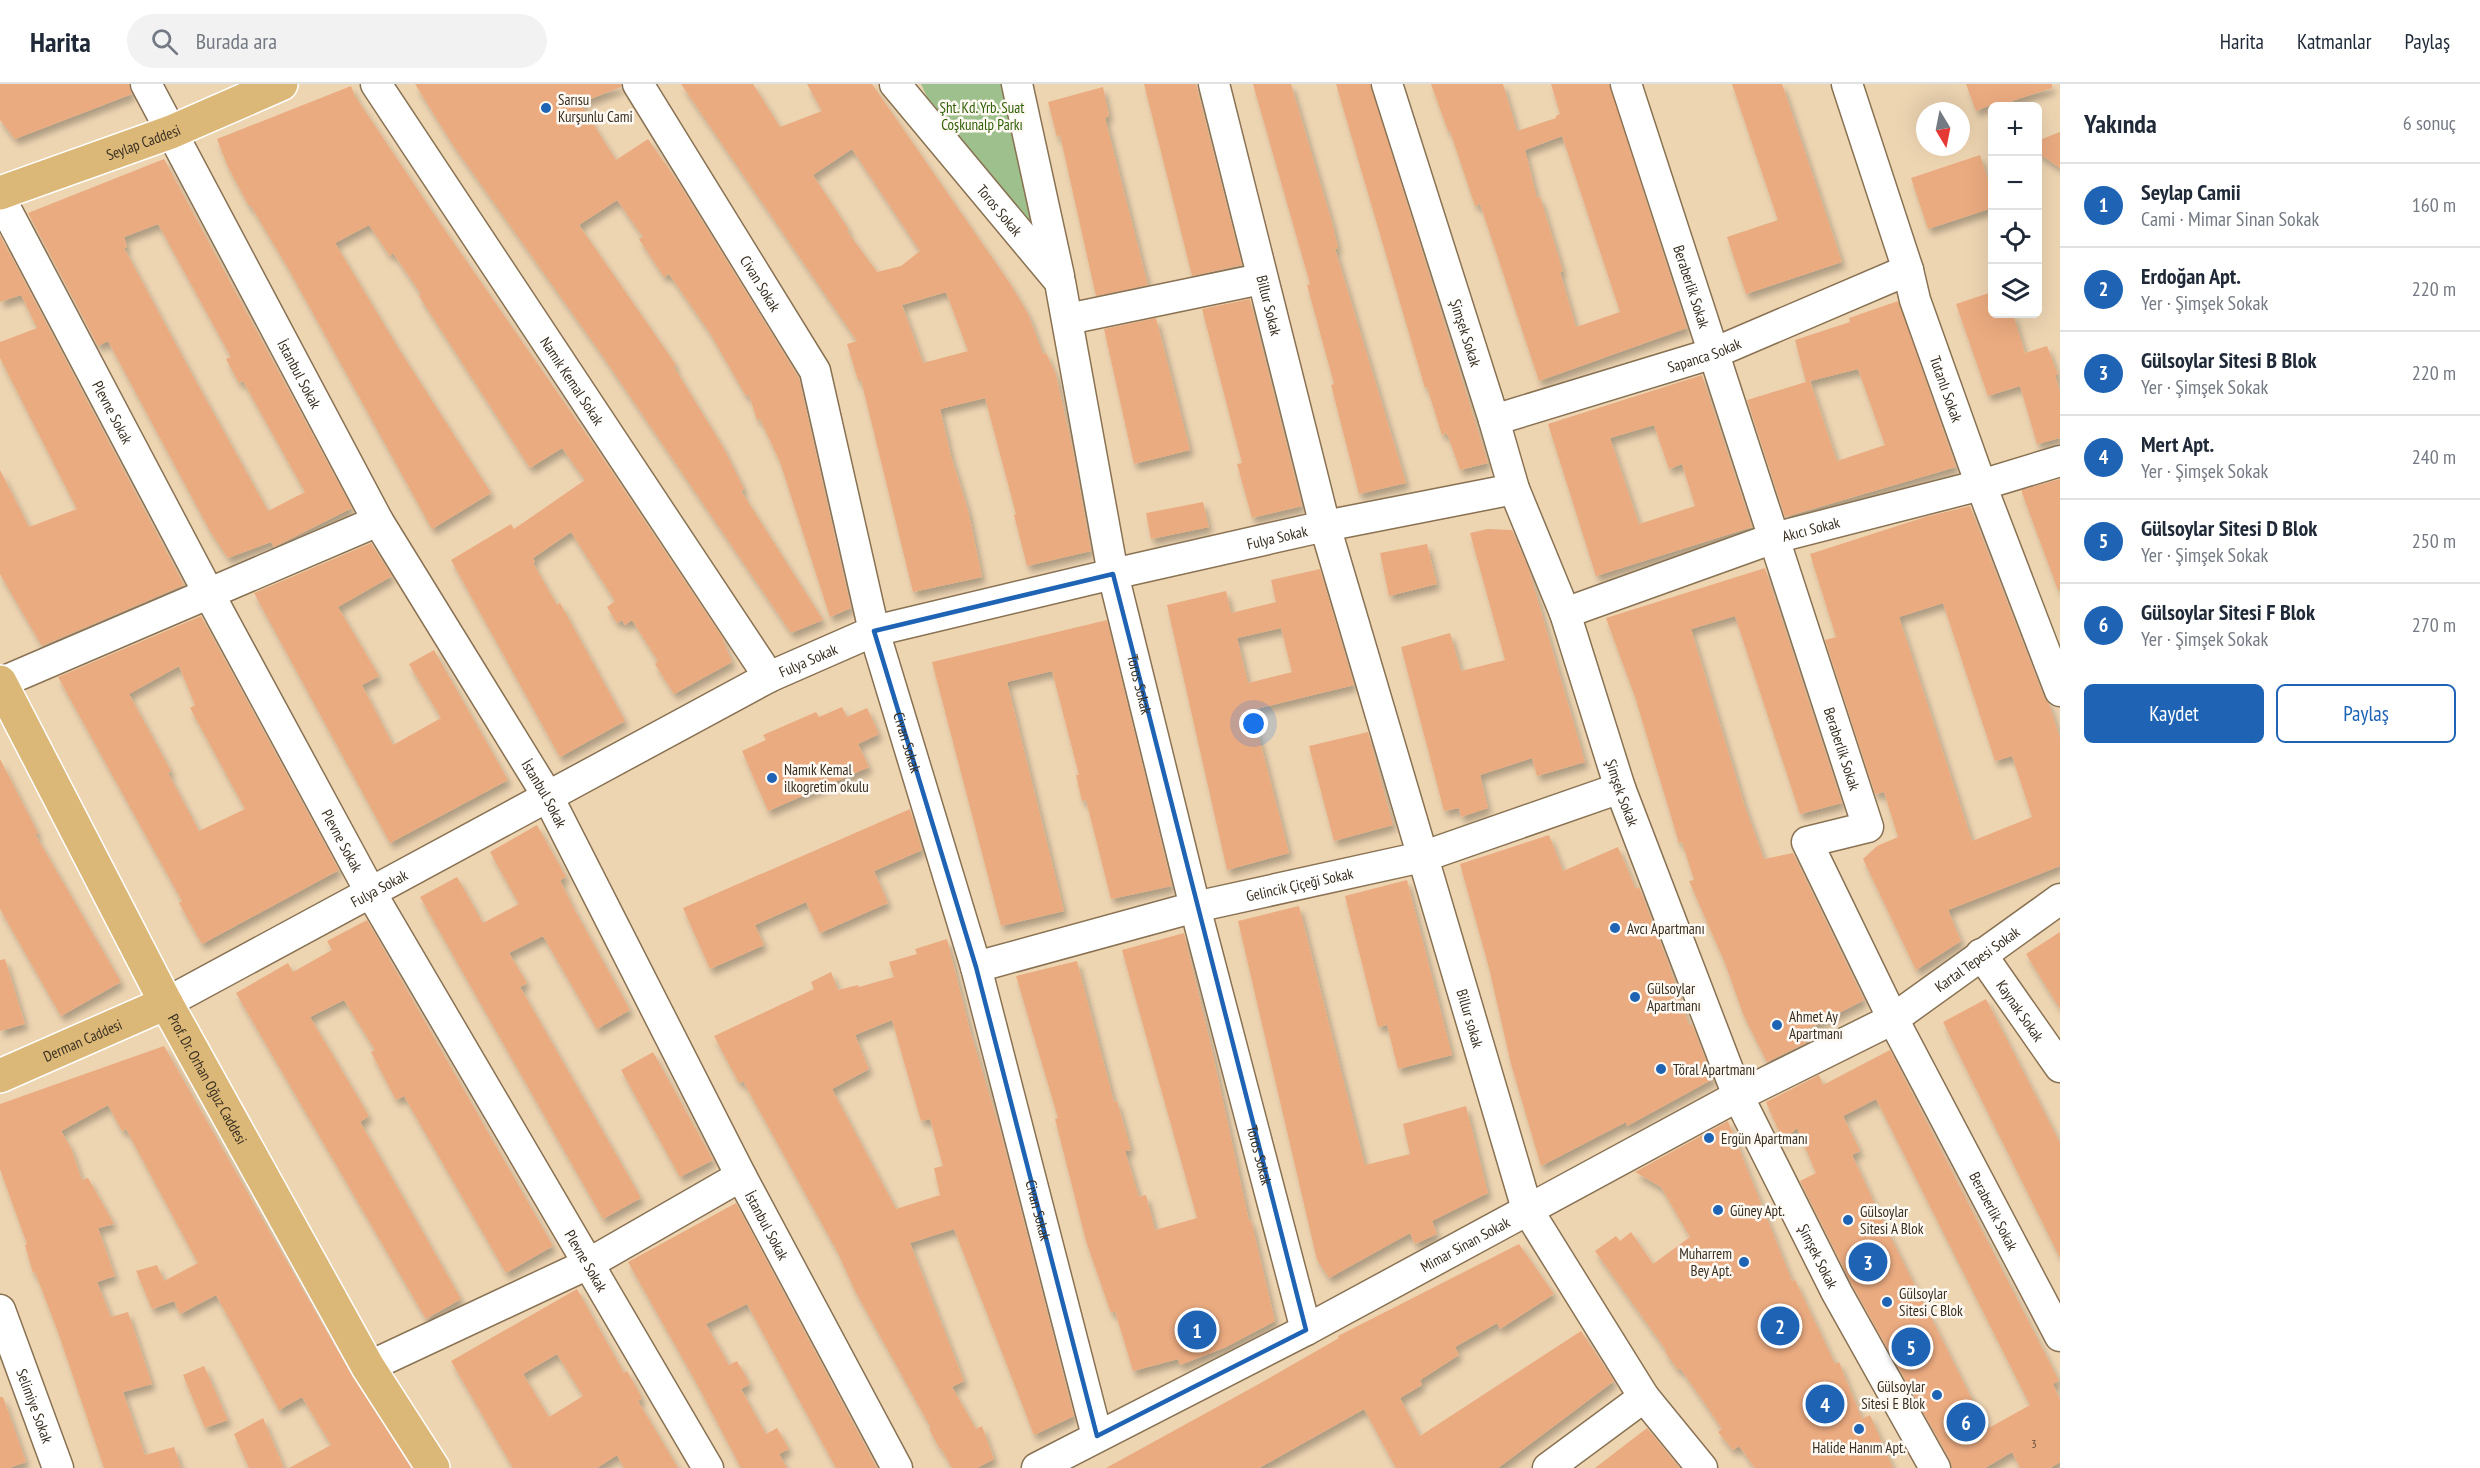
<!DOCTYPE html>
<html lang="tr">
<head>
<meta charset="utf-8">
<style>
  :root { --surface:#fff; --page:#f2f2f3; --text:#1f2937; --muted:#747a83; --line:#e0e1e3; --accent:#1e63b4 }
  body { margin:0; font-family:"PT Sans Narrow",sans-serif; background:var(--page); color:var(--text) }
  .controls { position:absolute; right:18px; top:18px; display:grid; overflow:hidden; border-radius:9px; box-shadow:0 6px 24px #0002 }
  .controls button { width:54px; height:54px; display:grid; place-items:center; padding:0; border:0; border-bottom:2px solid var(--line); background:var(--surface); color:var(--text); font:30px sans-serif }
  .compass { position:absolute; left:1916px; top:18px; width:54px; height:54px; border-radius:50%; background:var(--surface); box-shadow:0 6px 24px #0002; rotate:170deg }
  .you { position:absolute; left:1254px; top:640px; width:21px; height:21px; margin:-15px; border:4px solid #fff; border-radius:50%; background:#1a73e8; box-shadow:0 0 0 9px #1a73e833 }
  .badge { display:grid; place-items:center; width:39px; height:39px; border-radius:50%; background:var(--accent); color:#fff; font-size:20px; font-weight:700 }
  .pin { position:absolute; translate:-50% -50%; border:3px solid #fff; box-shadow:0 2px 6px #0006 }
  .list { margin:0; padding:0; list-style:none }
  h2 { display:flex; justify-content:space-between; align-items:center; height:78px; margin:0; padding:0 24px; font-size:26px }
  h2 small { font-size:20px; font-weight:400; color:var(--muted) }
  .list li { display:grid; grid-template-columns:39px 1fr auto; gap:18px; align-items:center; box-sizing:border-box; height:84px; padding:0 24px; border-top:2px solid var(--line) }
  .list b { display:block; font-size:22px; white-space:nowrap }
  .list p { margin:0; font-size:20px; white-space:nowrap; color:var(--muted) }
  .list em { font-size:20px; font-style:normal; color:var(--muted) }
  .actions { display:flex; gap:12px; padding:18px 24px }
  .actions a { flex:1; padding:14px 0; border:2px solid var(--accent); border-radius:9px; text-align:center; font-size:21px; color:var(--accent) }
  .actions .main { background:var(--accent); color:#fff }
  .icon { flex:none; width:33px; height:33px; fill:none; stroke:currentColor; stroke-width:2; stroke-linecap:round; stroke-linejoin:round }
  .map { position:relative; flex:none; width:2060px; height:1384px; overflow:hidden }
  header { display:flex; align-items:center; gap:36px; box-sizing:border-box; height:84px; padding:0 30px; background:var(--surface); border-bottom:2px solid var(--line) }
  header strong { font-size:28px }
  nav { display:flex; gap:33px; margin-inline-start:auto; font-size:21px }
  .search { width:420px; height:54px; background:var(--page); display:flex; align-items:center; gap:15px; box-sizing:border-box; padding:0 21px; border-radius:33px; color:var(--muted); font-size:22px }
  main { display:flex }
  aside { flex:1; background:var(--surface) }
  .map>svg:first-child { display:block }
</style>
</head>
<body>
<header>
<strong>Harita</strong>
<div class="search"><svg class="icon" aria-label="search" viewBox="0 0 24 24"><circle cx="10" cy="10" r="6"/><path d="M15 15l6 6"/></svg>Burada ara</div>
<nav><a>Harita</a><a>Katmanlar</a><a>Paylaş</a></nav>
</header>
<main>
<div class="map">
<svg width="2060" height="1384" viewBox="0 0 2060 1384">
  <defs>
    <filter id="shadow"><feDropShadow dx="3.5" dy="6" stdDeviation="3" flood-color="#0004"/></filter>
  </defs>
  <rect width="100%" height="100%" fill="#eed5b2"/>
  <polygon fill="#9ec08d" points="921,0 1006,0 1039,151 927,13"/>
  <g fill="#ebab80" fill-rule="evenodd" filter="url(#shadow)">
    <polygon points="0,0 129,0 132,10 15,55 0,36"/>
    <polygon points="415,0 621,0 621,3 580,19 616,76 648,55 680,101 799,294 851,524 830,533 780,378 760,335 757,336 749,311 746,312 710,249 669,190 664,193 639,155 643,153 617,116 579,141 676,281 674,283 723,363 744,405 741,407 823,536 791,549 602,271 453,61"/>
    <path d="M681,0H753L780,43L822,27L807,0H872L1011,201L1028,230L1043,270L1046,269L1056,291L1073,367L1091,467L1027,482L1014,431L1016,430L985,314L940,325L951,372L968,426L982,493L913,508L861,296H858L847,260L857,257ZM852,65L920,167L901,182L877,188L847,147L849,146L813,91ZM946,208L968,267L923,279L902,221Z"/>
    <polygon points="1144,0 1196,0 1242,181 1192,192"/>
    <polygon points="1253,0 1291,0 1333,142 1338,164 1335,165 1406,399 1359,410 1331,301 1334,300 1307,201 1310,200"/>
    <polygon points="1336,0 1370,0 1488,379 1460,386 1448,352 1445,349 1442,351 1427,303 1425,304"/>
    <path d="M1431,0H1503L1517,47L1556,34V32L1560,30L1551,0H1609L1687,244L1539,297L1480,120L1475,122L1450,47H1448ZM1562,52L1620,228L1576,243L1560,188L1563,187L1540,113L1537,114L1525,66Z"/>
    <polygon points="1732,0 1782,0 1842,178 1746,210 1727,153 1778,136"/>
    <polygon points="1966,0 2052,0 2052,4 2012,17 2014,22 1988,22 1976,27"/>
    <polygon points="351,2 355,12 440,139 598,367 722,553 732,578 674,610 655,580 658,577 632,536 625,541 622,536 617,539 607,523 615,517 571,448 533,474 535,478 533,479 557,521 560,519 625,637 560,673 451,476 511,440 514,445 585,396 562,364 530,384 419,212 421,210 393,169 390,172 369,141 335,159 397,262 491,409 432,445 288,184 251,122 249,122 228,83 217,55"/>
    <polygon points="1103,3 1109,32 1105,34 1148,201 1096,212 1060,51 1057,53 1048,18"/>
    <polygon points="2060,48 2060,84 2037,68 2037,57"/>
    <polygon points="1980,71 1992,109 1992,124 1928,145 1911,94"/>
    <path d="M164,75L352,424L274,463L271,458L228,474L210,447L108,257L98,262L28,129ZM158,140L231,273L226,275L239,299L243,297L305,408L268,427L194,294L124,164L127,163L124,153Z"/>
    <polygon points="0,151 184,501 42,562 0,490 0,386 29,443 77,425 0,274 0,258 37,244 21,211 0,218"/>
    <polygon points="1992,208 1992,230 2013,230 2025,269 2047,262 2058,291 2055,291 2060,308 2060,354 2037,360 2020,302 1988,312 1956,220"/>
    <polygon points="1250,215 1302,422 1252,434 1237,380 1242,379 1202,225"/>
    <path d="M1898,217L1956,383L1785,433L1747,316L1806,298L1795,256L1850,238L1849,234ZM1858,285L1885,361L1837,377L1810,297Z"/>
    <polygon points="1156,234 1190,366 1134,380 1104,245"/>
    <path d="M1702,291L1752,443L1596,492L1548,340ZM1654,341L1669,385L1682,380L1695,422L1639,440L1610,354Z"/>
    <polygon points="2060,395 2060,506 2058,506 2022,409 2022,406"/>
    <polygon points="1203,418 1209,443 1151,455 1146,429"/>
    <path d="M1970,422L2044,613L2049,620L2060,654V782L1948,826L1961,857L1916,886L1863,775L1877,762L1898,753L1884,708L1875,710L1825,556L1836,553L1810,470L1925,433ZM1943,519L1995,677L2012,672L2032,733L1972,757L1899,533Z"/>
    <polygon points="1488,445 1512,446 1529,486 1585,678 1537,692 1532,674 1480,691 1488,724 1461,733 1459,724 1444,727 1401,563 1450,549 1461,587 1505,576 1470,449"/>
    <polygon points="371,459 392,492 338,523 379,592 362,601 393,661 441,634 409,580 434,566 508,696 390,759 254,509"/>
    <polygon points="1427,460 1437,500 1389,512 1380,469"/>
    <polygon points="1765,484 1842,719 1800,730 1735,532 1691,545 1745,723 1764,775 1793,769 1864,916 1806,946 1809,953 1804,955 1806,959 1767,978 1743,930 1725,879 1689,797 1694,796 1682,758 1679,759 1635,613 1606,534"/>
    <path d="M1320,485L1354,601L1252,626L1289,769L1227,786L1167,521L1226,507L1231,529L1276,518L1271,496ZM1281,544L1292,588L1248,599L1237,554Z"/>
    <path d="M201,532L339,786L202,860L179,819L182,817L58,593ZM179,582L195,621L190,624L245,725L199,747L168,689L171,687L129,610Z"/>
    <polygon points="1107,536 1172,802 1111,815 1086,716 1082,717 1076,691 1079,691 1052,587 1007,598 1064,827 1001,842 932,578"/>
    <polygon points="842,623 847,633 867,624 879,650 858,660 869,683 768,727 742,667 766,656 763,651 816,628 819,633"/>
    <polygon points="1368,648 1393,741 1334,757 1309,662"/>
    <polygon points="0,675 38,749 35,750 121,898 61,932 0,825"/>
    <polygon points="910,725 922,766 874,787 888,819 820,849 806,818 755,841 764,861 710,885 683,824"/>
    <polygon points="537,741 566,793 560,796 572,821 630,926 597,945 543,852 509,869 527,899 520,903 641,1114 603,1135 420,813 457,793 483,839 519,820 490,768"/>
    <polygon points="1549,751 1563,787 1618,763 1636,805 1639,803 1668,878 1689,941 1692,940 1713,995 1627,1042 1626,1038 1541,1082 1511,980 1489,884 1460,780"/>
    <polygon points="1407,796 1452,971 1398,985 1387,941 1378,943 1345,812"/>
    <polygon points="1299,822 1365,1081 1410,1070 1403,1040 1466,1022 1488,1109 1432,1137 1437,1150 1415,1160 1410,1149 1329,1194 1317,1176 1238,837"/>
    <polygon points="367,836 553,1162 506,1189 404,1012 396,1016 371,968 375,966 344,916 310,933 369,1032 360,1038 461,1215 426,1235 236,909 288,879 293,888 332,866 327,857"/>
    <polygon points="2060,848 2060,925 2026,870"/>
    <polygon points="1184,849 1212,966 1249,1137 1251,1136 1275,1237 1226,1263 1180,1281 1178,1275 1133,1287 1115,1227 1111,1229 1086,1157 1055,1035 1058,1034 1016,892 1077,877 1114,1018 1117,1017 1131,1066 1125,1067 1139,1113 1146,1111 1155,1146 1197,1134 1122,866"/>
    <path d="M947,855L971,950L1001,1049L1074,1332L1034,1351L954,1145L910,1159L964,1297L952,1303L976,1345L982,1342L994,1375L977,1384H952L941,1364L940,1365L929,1345L931,1344L855,1207L838,1169L743,997L739,999L714,952L814,905L811,898L831,888L838,906L858,901L859,903L894,893L889,878L917,870L915,865ZM892,936L921,1037L930,1035L943,1082L934,1084L940,1111L896,1125L832,1005L869,985L855,951Z"/>
    <polygon points="5,875 25,940 0,947 0,876"/>
    <polygon points="1986,915 2060,1059 2060,1174 1943,938"/>
    <polygon points="164,962 352,1292 411,1384 289,1384 331,1361 302,1313 279,1326 216,1211 180,1230 174,1217 152,1225 136,1187 157,1181 164,1197 198,1179 126,1045 122,1047 108,1021 61,1047 71,1064 82,1096 88,1094 114,1140 98,1144 115,1192 97,1198 111,1233 128,1228 152,1300 123,1308 145,1371 174,1363 181,1384 104,1384 58,1248 35,1188 33,1189 25,1161 27,1160 0,1085 0,1020"/>
    <path d="M1890,966L2059,1297L2053,1300L2060,1316V1378L2050,1384H2020L2012,1368L1985,1384H1952L1950,1376L1852,1201L1800,1097L1816,1089L1797,1044L1783,1057L1766,1018L1819,991L1823,1001ZM1876,1015L2030,1321L1987,1345L1886,1144L1852,1071L1860,1067L1843,1032Z"/>
    <polygon points="653,968 713,1076 680,1093 621,986"/>
    <polygon points="1728,1037 1792,1197 1795,1196 1835,1280 1839,1278 1862,1335 1870,1331 1893,1384 1755,1384 1739,1362 1733,1366 1718,1348 1722,1345 1708,1324 1680,1284 1678,1286 1665,1268 1666,1266 1595,1167 1616,1152 1620,1157 1631,1148 1653,1180 1690,1153 1661,1103 1635,1088"/>
    <polygon points="736,1119 877,1384 836,1384 747,1220 706,1240 729,1281 737,1277 750,1300 741,1305 766,1350 777,1344 789,1365 779,1370 787,1384 741,1384 697,1300 628,1178"/>
    <polygon points="1519,1160 1554,1210 1500,1245 1497,1239 1455,1263 1459,1271 1420,1296 1422,1301 1400,1314 1420,1352 1581,1247 1614,1297 1498,1384 1396,1384 1364,1325 1259,1384 1106,1384 1257,1301 1339,1254 1338,1252"/>
    <path d="M577,1205L624,1289L627,1287L642,1314L638,1317L678,1384H624L617,1371L597,1384H513L451,1277ZM557,1270L583,1312L549,1333L523,1290Z"/>
    <polygon points="204,1282 228,1336 205,1344 183,1291"/>
    <polygon points="0,1313 3,1313 26,1378 9,1384 0,1384"/>
    <polygon points="263,1334 284,1384 249,1384 234,1350"/>
    <polygon points="1647,1344 1680,1384 1595,1384"/>
  </g>
  <g fill="none" stroke-linecap="round" stroke-linejoin="round">
    <g stroke="#897253" stroke-width="33">
      <g id="minor">
        <path id="s1" d="M146,0L378,437L547,711L741,1092L897,1384"/>
        <path id="s2" d="M376,0L769,593"/>
        <path id="s3" d="M638,0L815,287L874,547L976,883L1097,1352"/>
        <path id="s4" d="M895,0L1060,198L1113,490L1195,823L1306,1246"/>
        <polyline points="1017,0 1059,192"/>
        <path id="s5" d="M1214,0L1325,442L1527,1125L1644,1313L1702,1384"/>
        <path id="s6" d="M1387,0L1494,336L1514,405L1565,529L1620,704L1738,1012L1837,1209L1935,1384"/>
        <path id="s7" d="M1626,0L1868,743L1807,758L1893,935L2060,1252"/>
        <path id="s8" d="M1847,0L1908,186L1915,216L1981,401L2060,607"/>
        <path id="s9" d="M0,114L208,508L371,809L708,1384"/>
        <polyline points="1068,235 1261,195"/>
        <path id="s10" d="M1494,336L1714,269L1908,186"/>
        <path id="s11" d="M1565,529L1774,454L1981,401L2060,377"/>
        <polyline points="0,599 378,437"/>
        <path id="s12" d="M1981,870L2060,983"/>
        <path id="s13" d="M976,883L1195,823L1422,773L1620,704"/>
        <path id="s14" d="M166,919L769,593L874,547L1113,490L1325,442L1514,405"/>
        <path id="s15" d="M0,1226L58,1384"/>
        <polyline points="368,1283 588,1180 741,1092"/>
        <path id="s16" d="M1037,1384L1306,1246L1738,1012L1893,935L2060,815"/>
        <polyline points="1548,1384 1644,1313"/>
      </g>
    </g>
    <g stroke="#fff" stroke-width="36">
      <g id="major">
        <path id="s17" d="M0,109L171,48L281,0"/>
        <path id="s18" d="M0,598L166,919L368,1283L433,1384"/>
        <path id="s19" d="M0,992L166,919"/>
      </g>
    </g>
    <use href="#minor" stroke="#fff" stroke-width="30"/>
    <use href="#major" stroke="#dcb878" stroke-width="33"/>
  </g>
  <path fill="none" stroke="#1e63b4" stroke-width="4.5" stroke-linejoin="round" d="M1113,490L1306,1246L1097,1352L976,883L874,547Z"/>
  <g fill="#1e63b4" stroke="#fef9f2" stroke-width="2">
    <circle cx="546" cy="24" r="6"/>
    <circle cx="772" cy="694" r="6"/>
    <circle cx="1615" cy="844" r="6"/>
    <circle cx="1635" cy="913" r="6"/>
    <circle cx="1777" cy="941" r="6"/>
    <circle cx="1661" cy="985" r="6"/>
    <circle cx="1709" cy="1054" r="6"/>
    <circle cx="1718" cy="1126" r="6"/>
    <circle cx="1848" cy="1136" r="6"/>
    <circle cx="1744" cy="1178" r="6"/>
    <circle cx="1887" cy="1218" r="6"/>
    <circle cx="1937" cy="1311" r="6"/>
    <circle cx="1859" cy="1345" r="6"/>
  </g>
  <g text-anchor="middle" dominant-baseline="central" stroke-width="5" stroke-linejoin="round" paint-order="stroke">
    <g font-size="12" fill="#664e39">
      <text x="2034" y="1359">3</text>
    </g>
    <g font-size="15" fill="#392f21" stroke="#fef9f2" text-anchor="start">
      <text x="558" y="15">Sarısu<tspan x="558" dy="17">Kurşunlu Cami</tspan></text>
      <text x="784" y="685">Namık Kemal<tspan x="784" dy="17">ilkogretim okulu</tspan></text>
      <text x="1627" y="844">Avcı Apartmanı</text>
      <text x="1647" y="904">Gülsoylar<tspan x="1647" dy="17">Apartmanı</tspan></text>
      <text x="1789" y="932">Ahmet Ay<tspan x="1789" dy="17">Apartmanı</tspan></text>
      <text x="1673" y="985">Töral Apartmanı</text>
      <text x="1721" y="1054">Ergün Apartmanı</text>
      <text x="1730" y="1126">Güney Apt.</text>
      <text x="1860" y="1127">Gülsoylar<tspan x="1860" dy="17">Sitesi A Blok</tspan></text>
      <text x="1732" y="1169" text-anchor="end">Muharrem<tspan x="1732" dy="17">Bey Apt.</tspan></text>
      <text x="1899" y="1209">Gülsoylar<tspan x="1899" dy="17">Sitesi C Blok</tspan></text>
      <text x="1925" y="1302" text-anchor="end">Gülsoylar<tspan x="1925" dy="17">Sitesi E Blok</tspan></text>
      <text x="1859" y="1363" text-anchor="middle">Halide Hanım Apt.</text>
    </g>
    <g font-size="15" fill="#2f5f05" stroke="#fef9f2">
      <text x="982" y="23">Şht. Kd. Yrb. Suat<tspan x="982" dy="17">Coşkunalp Parkı</tspan></text>
    </g>
    <g font-size="15" fill="#392f21" stroke="#fef9f2">
      <text stroke="none"><textPath href="#s17" startOffset="152">Seylap Caddesi</textPath></text>
      <text stroke="none"><textPath href="#s4" startOffset="164">Toros Sokak</textPath></text>
      <text stroke="none"><textPath href="#s3" startOffset="234">Civan Sokak</textPath></text>
      <text stroke="none"><textPath href="#s7" startOffset="213">Beraberlik Sokak</textPath></text>
      <text stroke="none"><textPath href="#s5" startOffset="228">Billur Sokak</textPath></text>
      <text stroke="none"><textPath href="#s6" startOffset="261">Şimşek Sokak</textPath></text>
      <text stroke="none"><textPath href="#s10" startOffset="220">Sapanca Sokak</textPath></text>
      <text stroke="none"><textPath href="#s1" startOffset="328">İstanbul Sokak</textPath></text>
      <text stroke="none"><textPath href="#s2" startOffset="356">Namık Kemal Sokak</textPath></text>
      <text stroke="none"><textPath href="#s8" startOffset="321">Tutanlı Sokak</textPath></text>
      <text stroke="none"><textPath href="#s9" startOffset="242">Plevne Sokak</textPath></text>
      <text stroke="none"><textPath href="#s11" startOffset="260">Akıcı Sokak</textPath></text>
      <text stroke="none"><textPath href="#s14" startOffset="1214">Fulya Sokak</textPath></text>
      <text stroke="none"><textPath href="#s14" startOffset="728">Fulya Sokak</textPath></text>
      <text stroke="none"><textPath href="#s4" startOffset="668">Toros Sokak</textPath></text>
      <text stroke="none"><textPath href="#s3" startOffset="720">Civan Sokak</textPath></text>
      <text stroke="none"><textPath href="#s7" startOffset="699">Beraberlik Sokak</textPath></text>
      <text stroke="none"><textPath href="#s6" startOffset="747">Şimşek Sokak</textPath></text>
      <text stroke="none"><textPath href="#s1" startOffset="814">İstanbul Sokak</textPath></text>
      <text stroke="none"><textPath href="#s9" startOffset="728">Plevne Sokak</textPath></text>
      <text stroke="none"><textPath href="#s13" startOffset="334">Gelincik Çiçeği Sokak</textPath></text>
      <text stroke="none"><textPath href="#s14" startOffset="242">Fulya Sokak</textPath></text>
      <text stroke="none"><textPath href="#s16" startOffset="1070">Kartal Tepesi Sokak</textPath></text>
      <text stroke="none"><textPath href="#s12" startOffset="69">Kaynak Sokak</textPath></text>
      <text stroke="none"><textPath href="#s5" startOffset="969">Billur sokak</textPath></text>
      <text stroke="none"><textPath href="#s19" startOffset="90">Derman Caddesi</textPath></text>
      <text stroke="none"><textPath href="#s18" startOffset="448">Prof. Dr. Orhan Oğuz Caddesi</textPath></text>
      <text stroke="none"><textPath href="#s4" startOffset="1154">Toros Sokak</textPath></text>
      <text stroke="none"><textPath href="#s3" startOffset="1206">Civan Sokak</textPath></text>
      <text stroke="none"><textPath href="#s7" startOffset="1258">Beraberlik Sokak</textPath></text>
      <text stroke="none"><textPath href="#s1" startOffset="1300">İstanbul Sokak</textPath></text>
      <text stroke="none"><textPath href="#s16" startOffset="483">Mimar Sinan Sokak</textPath></text>
      <text stroke="none"><textPath href="#s6" startOffset="1251">Şimşek Sokak</textPath></text>
      <text stroke="none"><textPath href="#s9" startOffset="1214">Plevne Sokak</textPath></text>
      <text stroke="none"><textPath href="#s15" startOffset="102">Selimiye Sokak</textPath></text>
    </g>
  </g>
</svg>
<div class="controls">
<button>+</button>
<button>−</button>
<button><svg class="icon" aria-label="locate" viewBox="0 0 24 24"><circle cx="12" cy="12" r="6"/><path d="M12 2v4M12 18v4M2 12h4M18 12h4"/></svg></button>
<button><svg class="icon" aria-label="layers" viewBox="0 0 24 24"><path d="M12 4l9 5-9 5-9-5zM3 14l9 5 9-5"/></svg></button>
</div>
<svg class="compass" viewBox="-18 -18 36 36"><path d="M0-13l5 13h-10z" fill="#e53935"/><path d="M0 13l5-13h-10z" fill="#747a83"/></svg>
<div class="you"></div>
<div class="pin badge" style="left:1197px;top:1246px">1</div>
<div class="pin badge" style="left:1780px;top:1242px">2</div>
<div class="pin badge" style="left:1868px;top:1178px">3</div>
<div class="pin badge" style="left:1825px;top:1320px">4</div>
<div class="pin badge" style="left:1911px;top:1263px">5</div>
<div class="pin badge" style="left:1966px;top:1338px">6</div>
</div>
<aside>
<h2>Yakında<small>6 sonuç</small></h2>
<ul class="list">
<li><span class="badge">1</span><div><b>Seylap Camii</b><p>Cami · Mimar Sinan Sokak</p></div><em>160 m</em></li>
<li><span class="badge">2</span><div><b>Erdoğan Apt.</b><p>Yer · Şimşek Sokak</p></div><em>220 m</em></li>
<li><span class="badge">3</span><div><b>Gülsoylar Sitesi B Blok</b><p>Yer · Şimşek Sokak</p></div><em>220 m</em></li>
<li><span class="badge">4</span><div><b>Mert Apt.</b><p>Yer · Şimşek Sokak</p></div><em>240 m</em></li>
<li><span class="badge">5</span><div><b>Gülsoylar Sitesi D Blok</b><p>Yer · Şimşek Sokak</p></div><em>250 m</em></li>
<li><span class="badge">6</span><div><b>Gülsoylar Sitesi F Blok</b><p>Yer · Şimşek Sokak</p></div><em>270 m</em></li>
</ul>
<div class="actions"><a class="main">Kaydet</a><a>Paylaş</a></div>
</aside>
</main>
</body>
</html>
